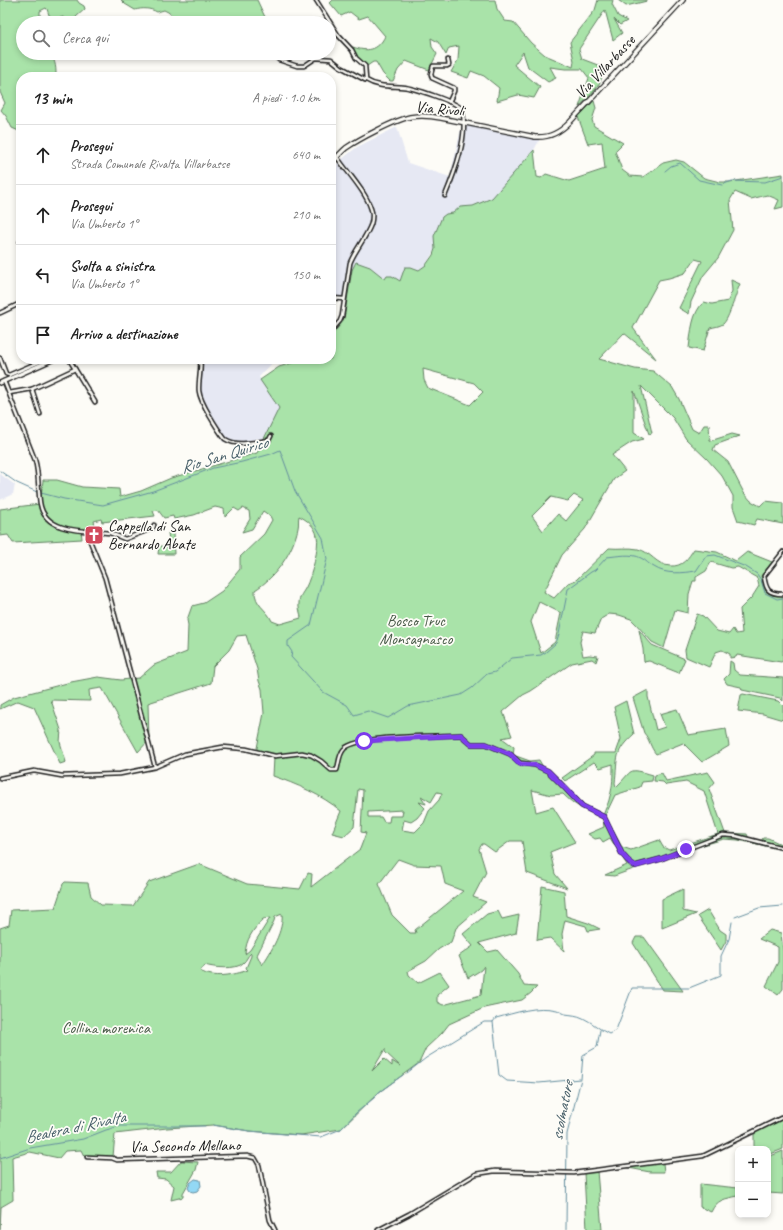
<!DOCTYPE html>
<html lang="it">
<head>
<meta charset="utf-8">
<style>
  :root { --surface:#fff; --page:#f6f6f6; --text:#222; --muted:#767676; --line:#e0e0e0 }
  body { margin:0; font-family:Caveat,sans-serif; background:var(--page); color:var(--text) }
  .controls { position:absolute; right:12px; bottom:12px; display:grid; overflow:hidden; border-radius:8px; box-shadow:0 2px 6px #0003 }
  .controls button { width:36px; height:36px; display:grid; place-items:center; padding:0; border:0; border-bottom:1px solid var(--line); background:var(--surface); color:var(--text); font:20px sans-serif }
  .stop { position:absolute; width:12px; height:12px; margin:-9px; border:3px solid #7c3aed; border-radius:50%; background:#fff }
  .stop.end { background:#7c3aed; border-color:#fff; box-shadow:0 1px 4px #0008 }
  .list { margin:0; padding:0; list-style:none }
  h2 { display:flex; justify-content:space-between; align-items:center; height:52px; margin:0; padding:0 16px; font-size:17px }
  h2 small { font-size:13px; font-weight:400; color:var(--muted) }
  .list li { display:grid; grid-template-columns:26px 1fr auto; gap:12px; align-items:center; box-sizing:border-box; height:60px; padding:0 16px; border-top:1px solid var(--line) }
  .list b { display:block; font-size:15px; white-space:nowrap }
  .list p { margin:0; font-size:13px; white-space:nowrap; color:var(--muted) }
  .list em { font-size:13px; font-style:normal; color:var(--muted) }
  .icon { flex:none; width:22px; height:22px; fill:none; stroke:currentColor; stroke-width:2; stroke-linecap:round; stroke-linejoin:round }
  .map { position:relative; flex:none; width:783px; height:1230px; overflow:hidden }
  .search { position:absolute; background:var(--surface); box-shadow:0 2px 6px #0003; left:16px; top:16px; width:320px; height:44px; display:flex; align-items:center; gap:10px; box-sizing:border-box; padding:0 14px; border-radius:22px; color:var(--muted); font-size:15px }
  .panel { position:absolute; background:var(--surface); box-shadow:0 2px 6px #0003; left:16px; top:72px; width:320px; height:292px; border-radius:16px }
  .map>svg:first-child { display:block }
</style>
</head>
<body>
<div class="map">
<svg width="783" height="1230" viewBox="0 0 783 1230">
  <rect width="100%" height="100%" fill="#fdfcf7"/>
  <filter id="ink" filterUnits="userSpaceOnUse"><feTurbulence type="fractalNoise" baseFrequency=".025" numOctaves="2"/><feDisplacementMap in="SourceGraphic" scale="8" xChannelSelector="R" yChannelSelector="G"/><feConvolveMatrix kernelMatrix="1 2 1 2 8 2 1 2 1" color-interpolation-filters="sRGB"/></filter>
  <g filter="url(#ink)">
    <g fill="#e6e8f3">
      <polygon points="463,120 540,139 534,150 493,198 473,206 460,207 453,213 446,214 436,231 435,249 426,265 419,270 411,267 402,277 400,281 385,279 370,267 352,270 347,299 331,298 331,170 342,159 357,147 397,127 408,163 450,177"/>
      <polygon points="197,359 276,359 259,377 282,407 273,438 247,443 223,442 204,409 197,393 199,365"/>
      <polygon points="0,474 15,485 13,494 0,500"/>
    </g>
    <g fill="#a9e3a9" stroke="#628062" fill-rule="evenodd">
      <path d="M0,0H77L79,3L84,6L85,9L76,17L75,23H70L63,17L55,19L49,15L47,9L46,8L40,11V23H23V53H49C55,59 56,66 56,74L60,77H21V132L12,128L6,116L1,110L5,103L0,92Z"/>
      <path d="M121,0H257L264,15L269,23H181L168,12L164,10L157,12C150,8 142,8 135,10L125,4Z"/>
      <path d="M333,0H495L497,9L505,21L513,22L531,43L545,55L573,67L574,61L570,42L595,10L598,0H613L612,4L618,16L627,21L620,25L614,19L622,33L613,40L605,10L579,49L582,59L603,67C603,86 592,93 579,107L589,78L582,69H565L550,67L556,78L548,82L528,67L523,52L514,65L540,87L534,98L518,95L497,101L499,88L484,76L471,71L468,78L451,72L458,60L459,46L449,48L446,55L438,42L431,38L432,47L437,54L429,70L406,61L398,70L393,81H390L383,74L376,62H373L367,66L356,58L351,48L353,47C367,52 378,51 385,36L368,16L359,19L350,12L341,16L330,3Z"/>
      <polygon points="618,0 647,0 647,1 626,6"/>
      <path d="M594,101L596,108L592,120L594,126L623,143L615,151L622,170L630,176L643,177L663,163L676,160L684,162L704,178L720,182H729L783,174V207L775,209L779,200L767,195L751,199L735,192L730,200L733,230L718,258L703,276L691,302L689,314L679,308L702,261L695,259L685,273L669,278L659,280L633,328L656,359L624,333L599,359L635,369L653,371L672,387L679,399L692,429L699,433L704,425H709L710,441L732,434L740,436L715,445L713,450L728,462L744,493L751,501L760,506L765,501L783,503V524L757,519L754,525L738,521L733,507V496L722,476L707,459L686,439L673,418L641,386L652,433L649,434L634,391V433L644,439L632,442L612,455L625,471L614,479L585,529L562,555L544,592L554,598L568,583L576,580L609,548C618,549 629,547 638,549C651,552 656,565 670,566C683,567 688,558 694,549L717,552L736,561L747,552L772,562L761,576L766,591L783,593V661L781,662L737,655L736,657L730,658V654L722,650L716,652L709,667L686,657L685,650L697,614L703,616L717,631L729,634L733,629L736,634L742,633L740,609L752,597L759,586L757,578L738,567L731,568L711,562L706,571L696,577V581H693L689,594L688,613L675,610L664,648L652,642L636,624L631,619L619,615L609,614L601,619L595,633L583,631L580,642L583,656L589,655L598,656L596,662L592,659L572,663L531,691L523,695L503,712L512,736L502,738L514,747L513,755L530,761L539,760L543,767L560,779L566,787L586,806L601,813L600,816C584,810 575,806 563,794L551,795L532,790L536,812L553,807L575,842L550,852L555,874L567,888L527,873L522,841H510L495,852L484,844H482L479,849L486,872L473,897L486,902L456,928L451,942L439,949L426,961L408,971L409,975L418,983L440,972L449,985L437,995V1002L443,1005L481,995L484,966L481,970L468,978L459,956L473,946L463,934L487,914L498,911L502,919L519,915L516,933L479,943L488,952L497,950L518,974L524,986L537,987L531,993L522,1000L484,1008L449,1024L442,1033L426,1048L419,1063L378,1093L341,1129L301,1135L249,1131L213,1125L167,1128L115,1134L113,1157L84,1156L81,1150L65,1151L59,1158L30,1152L12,1157L13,1200L1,1207L0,1230V928L9,925L11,910L55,908L63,884L65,882L88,883L91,896L101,905L133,906L149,882L199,864L247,884L300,889L308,873L312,874L311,887L360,849L366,833L361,832L363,790L358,789L354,827L344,836L332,833L341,811C322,795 296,784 273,776L274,758L256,753L264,713L262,689L259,681L257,669L246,635L237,636L229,650L213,666L211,683L148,703L149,740L138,752L102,688L89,690L90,701L51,700L61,730L60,742L66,762L60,764L34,707L18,701L0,709V705L14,697L71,682L98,677L121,680L139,678L154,665L187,652L188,625L187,620L192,606L204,603L222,591L240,569V557L264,534L272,520L270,516L263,511L252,529L242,532L250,519L249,511L243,508L239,511L234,508L225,517L224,509L215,507L194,515L174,519L173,516L164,518L158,510L153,511L155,516L102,522L101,519L94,521L96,530L81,529L82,539L13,543L8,535L0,536V509L40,504L43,480H57L82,487L119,489L120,497L141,491L171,478L257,453L279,408L260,380L279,367L295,362L294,359H331V336L340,325L344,318L352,270L356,262L370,267L385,279L387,276H392L400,281L405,267H411L419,270L426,265L433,255L435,249L434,236L442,217L446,214L453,213L460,207L473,206L492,198L534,150L537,177L541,178L546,174L569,181L605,169L602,142L588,144L578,117ZM423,369L474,383L483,392L470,405L428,388L424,380ZM574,495L583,500L566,521L558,514L543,531L532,516L551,497L568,501ZM299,516C307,520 315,526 317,536C320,546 311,577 306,587C303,593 299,596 299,603C298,608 301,614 301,618L280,624L272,621C267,609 254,605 255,590C276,577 293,552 298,528C299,524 298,520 299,516ZM539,602L561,613L555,642L541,653L531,622ZM437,792L442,793L439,800L429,811L424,823L415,832L402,830L404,820L411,822L417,818L425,808L419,802L426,804L421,796L431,802ZM403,810L402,816H390L389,822H384L381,817H368V812ZM398,859L414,865L441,866L445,884L463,891L415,930L416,933H410L392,915L379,884ZM282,914C284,930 271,952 262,965L257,955L274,921L275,917ZM270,918L250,950L245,954C246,939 253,930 263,919ZM251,953V956L246,968L248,970C234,975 214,979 200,971L205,965C213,968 237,970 243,963C247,960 247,956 251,953ZM385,1049V1052L400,1066L392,1061V1066L384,1059L372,1071Z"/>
      <path d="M731,280L740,284C736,293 729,319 723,324C720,326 714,327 710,328L703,351L689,348C691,333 692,312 704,302L712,304L728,301L732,291Z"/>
      <polygon points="168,533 173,533 174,554 158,554 159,546 170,547"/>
      <polygon points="639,630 652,645 685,659 679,673 649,661 644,662 643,649"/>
      <polygon points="730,661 733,663 734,670 740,675 783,678 783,701 780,698 742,690 741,687 727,684 724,679 729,674"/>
      <path d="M648,690V697L656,730L665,727L660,714L677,709L688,735L726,729L729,746L702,762L683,743L656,754C650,747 650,740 644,733L633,698Z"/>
      <polygon points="743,694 778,701 783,706 783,720 763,714 738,711 741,695"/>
      <path d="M626,701L634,734C614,752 618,757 615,783L616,787C634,770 626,767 653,775L652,781L642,782L640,787L615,795L605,816L622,847L631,850L659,840L663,847L669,850L718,834L704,791L686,782L666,785L663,782L654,781L655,775L662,773L666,781L708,772L715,782L709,789L725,833L747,834L749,839L761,841L763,838H768L783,845V846L779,849L738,840L724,839L686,850L614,876L605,875L627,865L610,838L603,842L600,838L595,839L588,834L604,827C601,810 607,811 610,796C613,786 613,775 613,764L600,768L594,762L565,781L562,778L594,755V753H616L621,739L614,707Z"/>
      <polygon points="542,886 564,891 566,916 588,923 600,929 588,931 586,926 565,920 562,934 564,951 550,938 537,940"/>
      <polygon points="683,889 683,911 696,914 662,928 662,899"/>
      <polygon points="708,910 720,930 726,934 726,941 721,950 698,916"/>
      <polygon points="770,930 781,933 783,951 783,989 778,995 766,986 778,962 778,947 759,939"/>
      <polygon points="636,937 644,937 683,991 663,990 633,943"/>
      <polygon points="783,1117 783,1149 768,1155 768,1149 754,1149 754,1132"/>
      <polygon points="783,1151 783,1194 768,1193 768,1157"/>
      <polygon points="181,1161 198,1162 196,1170 183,1193 183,1197 171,1200 174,1186 166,1179 157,1178 156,1172 171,1172"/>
      <polygon points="663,1163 664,1172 650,1172 623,1167"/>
      <polygon points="597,1171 602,1230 587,1230 584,1173"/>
      <path d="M700,1184L738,1188V1196C725,1199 717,1199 711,1212L700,1207Z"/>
    </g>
    <polygon fill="#93d8f5" stroke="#638d9e" points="195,1179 200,1180 201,1186 197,1191 193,1192 190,1191 188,1188 190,1183"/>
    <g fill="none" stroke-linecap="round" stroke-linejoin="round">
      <g stroke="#638d9e" stroke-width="1">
        <polyline points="665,171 671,166 680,163 699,180 722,185"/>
        <polyline points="724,184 732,181 765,182 783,176"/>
        <polyline points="0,471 17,483 37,492"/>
        <path d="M41,493L64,499L103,505L153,491L213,468L242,462L271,454L280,450L295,491L323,538L327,559L311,625L288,641V646L292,652L291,657L323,692L347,705L354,715L368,711L388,718L408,706L461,695L472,688L487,674L495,672L512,658L541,655L546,652L556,643L559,634L568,589L591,572L595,570L607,557C617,556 632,553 641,558C646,560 649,565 654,567C666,575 682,573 696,571L706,556L715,555L746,567L757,574L761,580L765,593L777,599L783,598"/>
        <polyline points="735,917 759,908 783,906"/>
        <polyline points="493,1022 499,1075 507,1081 539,1083 580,1079"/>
        <path d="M407,1073L426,1058L484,1022H493L496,1018C515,1013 537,1005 557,1010C560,1011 562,1013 565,1014C572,1015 577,1015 583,1018C592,1022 600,1030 609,1034L616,1030L632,988H689L721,975V956L729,939L732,922"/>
        <polyline points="213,1125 249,1131 321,1137 341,1129 356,1113 374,1098 379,1092 403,1075"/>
        <polyline points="0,1158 30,1148 83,1139 106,1130 120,1126 205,1126"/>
        <polyline points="566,1230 567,1134 581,1079 583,1055 597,1047 600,1030"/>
      </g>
      <g stroke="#1c1c1c" stroke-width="5.5">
        <g id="street">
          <path d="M316,0L338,35L352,50L356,58L365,66L366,80C377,87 390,86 403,87C414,88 456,102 462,109C469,135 455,172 445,196"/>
          <polyline points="177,21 179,23"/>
          <polyline points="230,53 234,55 245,53"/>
          <polyline points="272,53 279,60 297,66 304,66 316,58 331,59 341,67 365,80"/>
          <polyline points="448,60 449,65 447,66 433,66 431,74 432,78 454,88 454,91 449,102"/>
          <polyline points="20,242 21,244"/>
          <polyline points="331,298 344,299"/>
          <polyline points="0,313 21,303"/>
          <path d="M331,331L340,321L342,316L350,263C355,250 366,238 371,224C372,220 373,214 371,209C366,192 347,172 337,157"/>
          <polyline points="0,358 6,374 9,375 46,359"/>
          <polyline points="69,359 95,402"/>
          <path d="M200,359C202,370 198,380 199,391C200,402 218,430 225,439C237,447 255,442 269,440L271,436"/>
          <path d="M4,381L35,460C39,474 38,489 40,503C44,530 77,531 98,532L97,536L90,538V541L105,578L155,767"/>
          <polyline points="32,389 40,414"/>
          <polyline points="9,393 32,389 75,369"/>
          <polyline points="98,532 110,533 125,539 151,529 153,528 154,525"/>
          <path d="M783,552L764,576C766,590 768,594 783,594"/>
          <path d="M0,778L34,771L62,776L120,774L155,767L185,754L223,747L246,749L275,756L302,753L311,755L321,761L331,770H337C339,763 339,754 344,749C357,735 439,736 461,735L471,744H486L510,754L520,763L535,765L548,771L565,788L582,806L604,817L622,854L632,865L635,866L661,859L723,835L736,836L783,848"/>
          <polyline points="87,1157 112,1158 117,1160 247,1156 255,1158 259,1165 270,1220 275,1230"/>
          <polyline points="378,1230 409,1214 476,1174 495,1171 574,1173 703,1156 783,1117"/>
        </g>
      </g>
      <g stroke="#1c1c1c" stroke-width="6">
        <g id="secondary">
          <path d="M331,164C336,158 340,153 346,148C359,139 395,120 410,117C421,115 431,116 441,118L535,137C550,138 560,132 570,122L683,0"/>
          <polyline points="0,383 54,359"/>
        </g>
      </g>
      <use href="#street" stroke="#fdfcf7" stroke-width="2.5"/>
      <use href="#secondary" stroke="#fdfcf7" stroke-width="3.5"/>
    </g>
  </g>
  <g fill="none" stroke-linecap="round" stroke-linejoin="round" filter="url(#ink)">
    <polyline stroke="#7c3aed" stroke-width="5" points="364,741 461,735 471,744 486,744 510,754 520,764 535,765 548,771 565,788 582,806 604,817 622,854 632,865 636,866 661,859 686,849"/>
  </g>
  <defs>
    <g id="church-square" transform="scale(1)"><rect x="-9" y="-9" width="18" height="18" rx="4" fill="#d1495b" stroke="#fdfcf7"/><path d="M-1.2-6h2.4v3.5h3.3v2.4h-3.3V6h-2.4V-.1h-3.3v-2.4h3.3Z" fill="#fff"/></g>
  </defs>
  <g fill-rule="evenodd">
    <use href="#church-square" x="94" y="535"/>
  </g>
  <g text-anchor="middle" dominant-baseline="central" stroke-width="3.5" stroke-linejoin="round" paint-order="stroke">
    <g font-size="16" fill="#1c1c1c" stroke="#fdfcf7">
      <text transform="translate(605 67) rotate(-47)">Via Villarbasse</text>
      <text transform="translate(440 109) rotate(5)">Via Rivoli</text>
      <text transform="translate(185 1146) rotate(-1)">Via Secondo Mellano</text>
    </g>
    <g font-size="16" fill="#1c1c1c" stroke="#fdfcf7" text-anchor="start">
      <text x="108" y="526">Cappella di San<tspan x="108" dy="18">Bernardo Abate</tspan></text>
    </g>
    <g font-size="16" fill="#465846" stroke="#fdfcf7">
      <text x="416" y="621">Bosco Truc<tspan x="416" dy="18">Monsagnasco</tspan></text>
      <text x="106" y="1028">Collina morenica</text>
    </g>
    <g font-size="17" font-style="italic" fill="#465e68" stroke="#fdfcf7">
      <text transform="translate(224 455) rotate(-17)">Rio San Quirico</text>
      <text transform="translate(562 1111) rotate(-79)">scolmatore</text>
      <text transform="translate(75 1127) rotate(-12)">Bealera di Rivalta</text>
    </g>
  </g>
</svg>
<div class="controls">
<button>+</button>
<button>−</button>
</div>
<div class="stop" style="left:364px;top:741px"></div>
<div class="stop end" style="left:686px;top:849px"></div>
<div class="search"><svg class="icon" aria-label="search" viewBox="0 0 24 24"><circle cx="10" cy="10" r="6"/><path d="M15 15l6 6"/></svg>Cerca qui</div>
<section class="panel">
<h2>13 min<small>A piedi · 1.0 km</small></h2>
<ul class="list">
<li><svg class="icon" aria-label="ahead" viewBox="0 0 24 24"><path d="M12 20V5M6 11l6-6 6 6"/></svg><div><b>Prosegui</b><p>Strada Comunale Rivalta Villarbasse</p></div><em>640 m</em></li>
<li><svg class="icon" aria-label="ahead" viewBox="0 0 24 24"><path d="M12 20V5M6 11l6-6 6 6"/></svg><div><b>Prosegui</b><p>Via Umberto 1°</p></div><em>210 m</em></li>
<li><svg class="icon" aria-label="left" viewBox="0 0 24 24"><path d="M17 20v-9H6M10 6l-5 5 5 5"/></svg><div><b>Svolta a sinistra</b><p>Via Umberto 1°</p></div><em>150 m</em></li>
<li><svg class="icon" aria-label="arrive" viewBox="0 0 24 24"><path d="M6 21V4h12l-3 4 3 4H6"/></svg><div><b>Arrivo a destinazione</b></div></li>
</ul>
</section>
</div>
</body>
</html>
